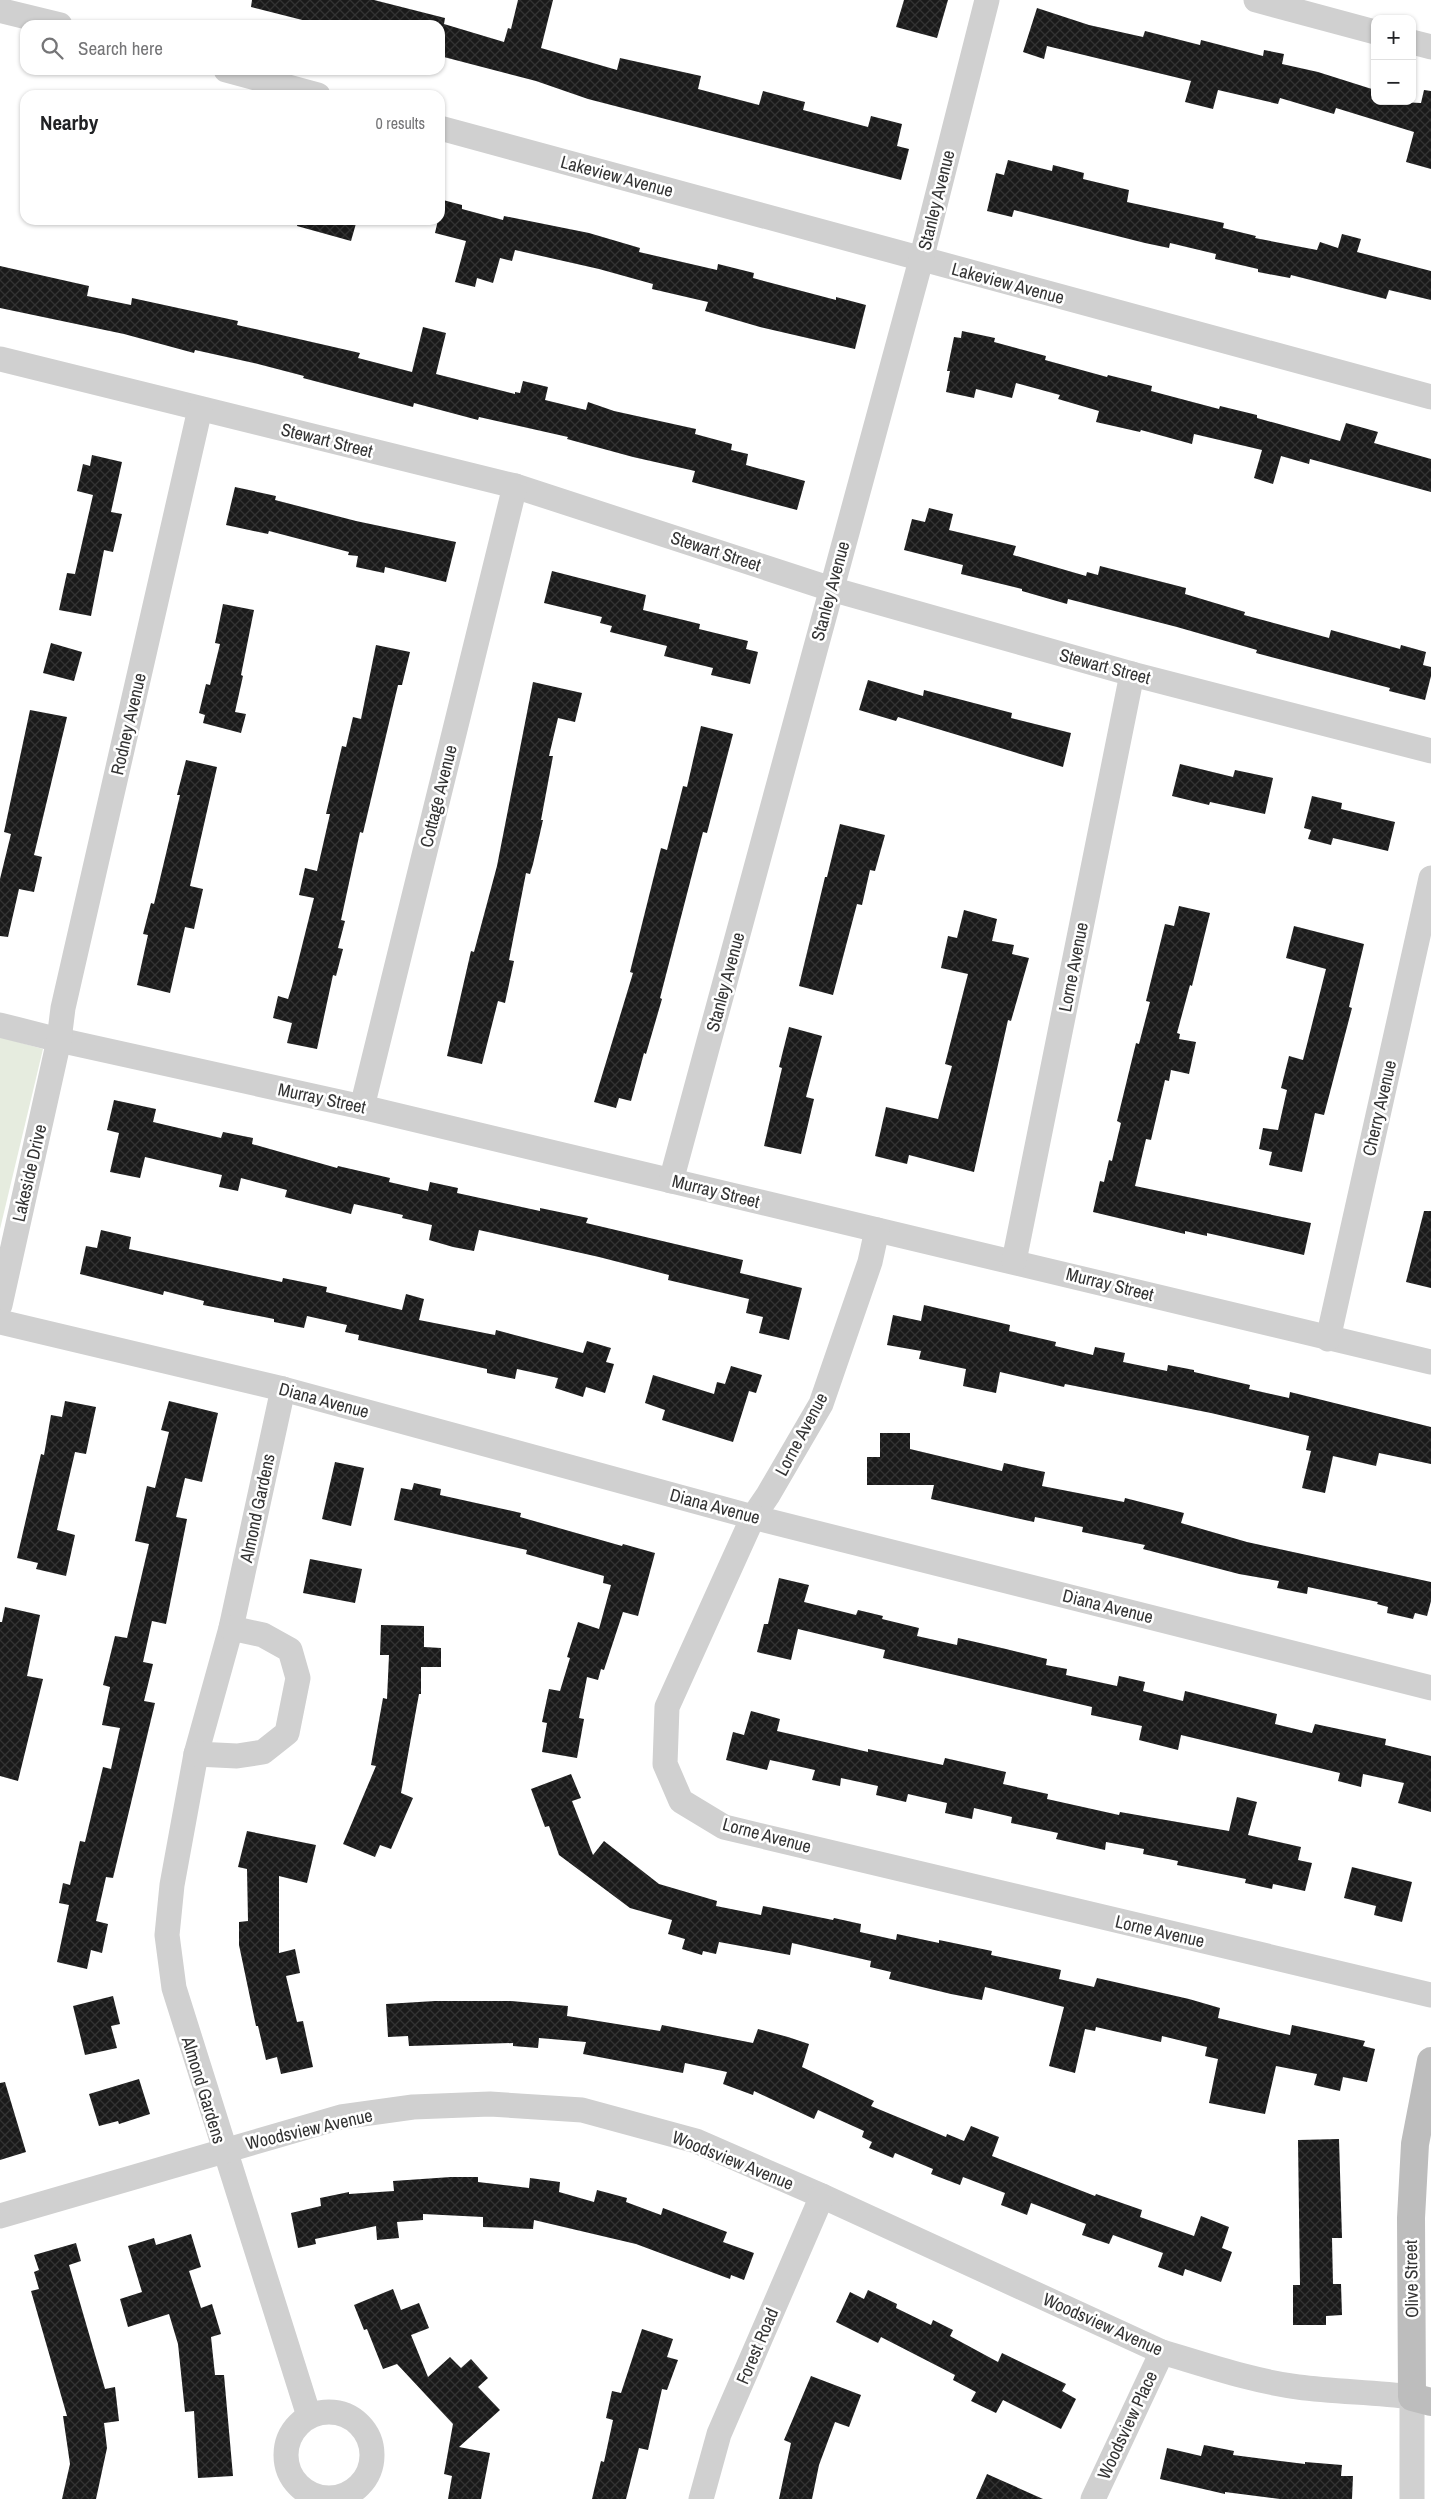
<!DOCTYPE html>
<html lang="en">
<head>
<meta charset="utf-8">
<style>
  :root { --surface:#fff; --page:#f2f2f2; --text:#202124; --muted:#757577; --line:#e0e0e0 }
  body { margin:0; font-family:"Archivo Narrow",sans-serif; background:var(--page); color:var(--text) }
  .controls { position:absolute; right:15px; top:15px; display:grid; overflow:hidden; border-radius:10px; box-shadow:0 1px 4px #0004 }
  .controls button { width:45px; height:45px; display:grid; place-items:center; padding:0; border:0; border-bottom:1px solid var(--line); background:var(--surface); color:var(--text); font:25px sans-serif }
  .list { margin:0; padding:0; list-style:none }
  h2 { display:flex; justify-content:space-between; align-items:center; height:65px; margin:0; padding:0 20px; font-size:21px }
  h2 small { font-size:16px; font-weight:400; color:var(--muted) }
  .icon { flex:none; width:28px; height:28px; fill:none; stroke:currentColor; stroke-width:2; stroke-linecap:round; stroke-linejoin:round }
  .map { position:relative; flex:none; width:1431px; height:2499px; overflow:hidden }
  .search { position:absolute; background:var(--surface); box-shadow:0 1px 4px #0004; left:20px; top:20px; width:425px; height:55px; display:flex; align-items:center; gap:12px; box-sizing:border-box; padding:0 18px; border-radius:15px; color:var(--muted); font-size:19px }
  .panel { position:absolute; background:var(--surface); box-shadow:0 1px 4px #0004; left:20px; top:90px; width:425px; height:135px; border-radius:15px }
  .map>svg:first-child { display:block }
</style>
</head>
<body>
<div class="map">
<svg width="1431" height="2499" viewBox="0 0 1431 2499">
  <defs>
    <pattern id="building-cross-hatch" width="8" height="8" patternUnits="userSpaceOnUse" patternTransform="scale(1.25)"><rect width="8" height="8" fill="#1a1a1a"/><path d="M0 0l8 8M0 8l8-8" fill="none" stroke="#333"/></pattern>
  </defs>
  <rect width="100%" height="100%" fill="#fff"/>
  <polygon fill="#e6ecdf" points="0,1037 43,1049 0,1229"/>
  <g fill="url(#building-cross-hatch)">
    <polygon points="252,0 374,0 445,18 444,24 504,42 508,28 511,29 518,0 553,0 541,48 617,70 620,58 701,76 698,89 759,105 763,91 805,102 803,110 868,127 871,116 902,124 897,146 909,149 901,180 588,99 536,81 440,56 440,25 322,25 251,7"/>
    <polygon points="904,0 948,0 937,38 896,27"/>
    <polygon points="1037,8 1089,25 1143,37 1145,31 1200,45 1201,40 1263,56 1264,50 1284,54 1282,64 1318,72 1375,90 1375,101 1421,103 1424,90 1431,91 1431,169 1406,162 1414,132 1336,108 1334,114 1280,98 1278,104 1218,90 1213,109 1185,102 1191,81 1047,46 1044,59 1023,52"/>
    <polygon points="1008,160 1052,171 1053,165 1084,173 1083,179 1129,190 1127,202 1224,223 1223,228 1256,236 1255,238 1317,250 1320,242 1338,248 1342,234 1361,239 1357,252 1431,271 1431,300 1389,290 1386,299 1291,275 1290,278 1258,272 1258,269 1215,259 1216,254 1170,243 1169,248 1145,243 1014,210 1012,217 987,211 996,173 1004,175"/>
    <polygon points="443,200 462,205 462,209 503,220 504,216 589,233 640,248 639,252 717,270 718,264 754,273 753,278 836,300 836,297 866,305 855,349 760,327 705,311 708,302 652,289 653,284 599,269 515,250 512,261 500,258 493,283 477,278 475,287 455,282 466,241 435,233 438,220 440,220"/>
    <polygon points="298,220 357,220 351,241 297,226"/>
    <polygon points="0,266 89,286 87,296 131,305 132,298 238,321 237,325 360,353 358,358 412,372 423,327 446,333 436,374 515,394 515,392 520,393 523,381 548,387 545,400 586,410 588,402 614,411 696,429 695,434 732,444 731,450 748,454 746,465 805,481 797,510 692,482 695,471 633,457 567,439 568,437 479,417 478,420 414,403 413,407 303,378 304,376 258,364 195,350 194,353 124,334 0,308"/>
    <polygon points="962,331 995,338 994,342 1046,356 1045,360 1107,377 1108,375 1152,386 1151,391 1219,409 1220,406 1257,415 1257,418 1340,441 1346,423 1378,432 1374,443 1431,459 1431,492 1310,459 1309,464 1281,456 1273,484 1254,478 1262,450 1194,434 1192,444 1141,430 1140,432 1096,422 1099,411 1058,399 1060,395 1016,383 1012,398 976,389 974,398 946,392 950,371 947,371 954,337 961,338"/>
    <polygon points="92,455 122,462 111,512 122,514 113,552 104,550 91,616 59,610 67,573 75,574 93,495 77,491 83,464 90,466"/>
    <polygon points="235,487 276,496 275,500 356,521 456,542 446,582 385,567 384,573 356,567 358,556 348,555 349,552 269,531 268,534 226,525"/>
    <polygon points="929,508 953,514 949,530 1016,546 1013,555 1086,576 1087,572 1098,575 1100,566 1186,588 1185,594 1245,612 1244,615 1329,638 1331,630 1400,649 1401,645 1426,652 1423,665 1431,667 1431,676 1425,700 1389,691 1390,688 1256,653 1257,650 1177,627 1068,599 1067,604 1022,591 1022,589 961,574 963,565 904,550 912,519 925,522"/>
    <polygon points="552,571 646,595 643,610 700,624 699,629 748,641 746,649 758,652 750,684 711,675 713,668 664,656 667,646 610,632 612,626 600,623 602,617 544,603"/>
    <polygon points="223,604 254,610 241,675 243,676 235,712 246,714 241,733 203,723 205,715 199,713 206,684 210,685 220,644 215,643"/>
    <polygon points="51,643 82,652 74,681 43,673"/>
    <polygon points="376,645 410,652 402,685 398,685 363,833 360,832 341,920 345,921 338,948 343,949 336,976 333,975 317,1049 287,1043 292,1023 273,1018 278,996 288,999 292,986 314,898 299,895 305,868 317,871 330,814 326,814 342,746 346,747 353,717 361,719"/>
    <polygon points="868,680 923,696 924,690 1012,713 1011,718 1071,733 1063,767 898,717 896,721 859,710"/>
    <polygon points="533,682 582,693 575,722 558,718 549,756 553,756 541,820 543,820 533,864 530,874 526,873 509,960 514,961 505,1003 498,1001 482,1064 447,1056 471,951 474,952 497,866"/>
    <polygon points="30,710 67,717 34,855 42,857 34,892 19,889 8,937 0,936 0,879 11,834 4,832"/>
    <polygon points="701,726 733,734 707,833 703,832 660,998 662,999 646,1054 644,1053 631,1101 619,1098 616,1108 594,1102 633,973 630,972 661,848 667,850 683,786 687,787"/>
    <polygon points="186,760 217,767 190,886 203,889 194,929 185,927 170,993 137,985 148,935 143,934 151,903 154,904 180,795 177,795"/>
    <polygon points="1180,764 1233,777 1235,770 1273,778 1265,814 1210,802 1209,805 1172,796"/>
    <polygon points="1312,796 1342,803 1341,809 1395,822 1388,851 1333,838 1331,845 1308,839 1311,830 1304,828"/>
    <polygon points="840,824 885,835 875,871 870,870 862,905 857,904 833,995 799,986 825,877 827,877"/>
    <polygon points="1179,906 1210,913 1192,986 1190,985 1177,1033 1180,1034 1179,1039 1196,1042 1189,1074 1171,1070 1169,1081 1165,1080 1151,1140 1146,1139 1135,1186 1311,1223 1304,1255 1207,1233 1207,1236 1185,1231 1185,1234 1093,1212 1100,1181 1104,1182 1109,1160 1112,1161 1121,1123 1117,1121 1136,1043 1139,1044 1150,1002 1146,1001 1165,924 1174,926"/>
    <polygon points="964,910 997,919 992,941 1014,945 1012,954 1029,958 1011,1021 1008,1020 974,1172 909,1155 907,1164 875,1156 886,1107 938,1119 952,1066 945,1064 968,974 941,968 948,936 957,938"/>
    <polygon points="1294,926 1364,944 1349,1007 1352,1008 1324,1115 1315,1113 1302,1172 1269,1165 1272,1152 1259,1149 1263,1128 1278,1130 1287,1090 1281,1088 1289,1056 1303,1060 1326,969 1286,958"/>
    <polygon points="789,1027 822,1036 806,1097 814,1099 801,1154 764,1146 782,1068 779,1067"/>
    <polygon points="114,1100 156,1109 153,1122 221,1138 223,1132 253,1138 252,1144 337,1168 338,1166 390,1178 389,1182 428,1191 430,1182 458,1188 457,1193 540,1211 540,1208 588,1218 586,1223 743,1260 740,1273 802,1288 789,1340 759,1333 763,1317 746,1313 749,1299 668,1280 669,1275 599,1257 479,1230 474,1251 453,1247 429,1240 432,1225 402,1218 403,1215 354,1204 351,1214 285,1197 287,1190 241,1178 238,1191 219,1187 222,1175 145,1157 140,1178 110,1172 119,1133 107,1130"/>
    <polygon points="1424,1211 1431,1211 1431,1288 1406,1282"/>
    <polygon points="101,1230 131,1237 129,1249 282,1282 283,1278 327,1287 326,1292 402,1310 406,1294 424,1299 419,1320 495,1335 496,1330 583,1353 587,1341 611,1348 606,1362 614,1364 605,1393 586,1387 583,1397 555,1388 558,1378 517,1369 515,1379 487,1373 487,1369 358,1340 359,1335 345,1332 347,1325 307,1316 304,1328 274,1322 274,1319 203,1305 204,1301 164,1291 163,1295 80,1274 86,1246 97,1248"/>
    <polygon points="924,1305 1010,1325 1009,1331 1056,1342 1055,1346 1093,1355 1095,1347 1125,1353 1123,1362 1167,1371 1168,1365 1194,1370 1194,1372 1250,1385 1249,1389 1289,1398 1290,1392 1431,1427 1431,1464 1379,1453 1376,1466 1333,1456 1325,1493 1302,1488 1311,1451 1306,1450 1309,1436 1211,1413 1065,1384 1064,1387 1000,1372 996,1393 963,1386 966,1369 919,1359 921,1351 887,1345 893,1315 921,1321"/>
    <polygon points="731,1366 762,1375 756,1393 749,1391 733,1442 662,1420 665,1410 645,1403 653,1375 714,1394 717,1382 725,1384"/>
    <polygon points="65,1401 96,1407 86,1454 75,1452 57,1530 75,1535 66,1576 36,1569 38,1563 17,1558 41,1454 44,1455 51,1415 62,1417"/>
    <polygon points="169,1401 218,1413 202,1482 185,1478 176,1517 187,1519 166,1624 152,1621 143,1662 153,1664 144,1701 155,1703 113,1878 106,1877 96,1921 108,1924 102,1953 91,1950 87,1969 57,1962 69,1905 59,1903 63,1883 70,1885 80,1841 85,1842 103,1767 111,1769 120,1728 102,1725 110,1687 103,1685 115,1636 127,1638 149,1544 135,1541 147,1486 155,1488 169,1432 161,1430"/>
    <polygon points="880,1433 910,1433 910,1449 1002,1471 1004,1463 1045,1472 1042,1486 1124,1502 1125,1498 1184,1513 1181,1523 1247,1542 1431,1582 1431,1601 1427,1616 1415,1613 1413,1619 1387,1613 1388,1607 1377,1604 1378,1602 1308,1587 1307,1594 1277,1588 1279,1581 1239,1574 1143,1549 1145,1545 1082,1532 1083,1527 1035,1517 1034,1522 931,1499 934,1485 867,1485 867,1457 880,1457"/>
    <polygon points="335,1462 364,1468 351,1526 322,1519"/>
    <polygon points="414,1483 441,1489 440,1495 521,1513 520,1517 622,1546 623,1544 655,1553 638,1616 623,1612 604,1670 601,1669 598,1680 587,1677 579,1718 584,1719 577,1758 542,1752 547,1723 542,1722 549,1689 560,1691 570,1658 567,1657 578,1622 599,1629 611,1585 603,1583 604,1576 526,1554 527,1550 394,1520 401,1488 412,1490"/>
    <polygon points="310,1559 362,1569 355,1603 303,1593"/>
    <polygon points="779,1578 809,1585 804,1602 856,1615 858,1610 883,1616 882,1619 919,1628 917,1636 957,1645 958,1638 1006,1649 1047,1659 1046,1665 1067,1669 1066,1675 1117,1686 1119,1676 1145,1682 1143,1691 1183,1701 1185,1691 1277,1714 1275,1724 1312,1733 1315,1724 1386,1739 1385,1745 1431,1756 1431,1812 1398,1803 1404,1783 1363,1774 1361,1787 1338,1781 1340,1773 1181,1735 1178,1750 1139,1740 1142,1726 1091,1715 1092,1707 883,1658 885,1650 798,1629 791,1660 757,1652 764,1624 768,1624"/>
    <polygon points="5,1607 40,1615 27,1676 43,1679 18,1781 0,1776 0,1622 2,1622"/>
    <polygon points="381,1625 424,1626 424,1647 441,1648 441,1667 421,1667 421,1694 419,1694 401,1793 413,1798 391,1849 380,1845 375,1857 343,1844 376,1766 371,1765 383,1698 387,1699 389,1655 380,1655"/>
    <polygon points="751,1711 780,1719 777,1731 868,1752 868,1749 943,1765 945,1758 1006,1772 1003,1784 1048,1794 1047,1799 1119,1815 1120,1812 1229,1831 1237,1797 1257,1802 1248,1835 1301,1847 1298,1860 1312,1863 1305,1891 1273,1884 1272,1889 1245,1883 1246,1879 1177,1865 1178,1861 1143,1854 1144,1849 1106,1842 1105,1850 1056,1839 1058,1833 1011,1823 1012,1817 974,1808 972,1819 945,1813 947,1803 908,1794 906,1802 876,1795 878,1786 841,1778 840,1786 812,1780 815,1770 770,1760 767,1770 726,1760 733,1732 744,1735"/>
    <polygon points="571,1774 581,1798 572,1801 593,1855 604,1841 659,1884 717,1901 716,1906 761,1915 763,1906 833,1920 834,1918 861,1924 860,1932 896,1940 897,1934 939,1943 939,1940 992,1951 991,1955 1061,1970 1059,1979 1094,1987 1097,1978 1189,1999 1220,2008 1218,2018 1272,2031 1290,2035 1292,2025 1365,2041 1363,2046 1375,2049 1367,2082 1343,2077 1340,2091 1314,2085 1317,2074 1276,2066 1265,2114 1234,2108 1209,2103 1218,2059 1205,2056 1207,2047 1162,2036 1161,2042 1096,2027 1095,2031 1085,2029 1075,2073 1049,2066 1064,2007 985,1987 982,2000 951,1994 889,1979 891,1972 870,1967 871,1961 792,1943 790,1955 719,1942 716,1954 703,1951 702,1955 682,1949 685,1939 668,1934 672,1920 630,1908 559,1855 549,1826 545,1827 531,1789"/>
    <polygon points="247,1831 316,1845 307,1883 279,1876 279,1953 295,1949 300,1973 286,1976 297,2022 303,2021 313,2067 281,2074 277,2057 266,2060 258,2026 256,2026 239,1945 239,1922 248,1921 247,1869 238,1867"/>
    <polygon points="1352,1867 1412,1882 1402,1922 1374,1915 1376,1906 1344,1898"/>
    <polygon points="113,1996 120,2024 111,2026 117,2048 85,2055 73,2006"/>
    <polygon points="435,2001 511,2001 568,2006 567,2016 660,2031 662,2025 753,2043 758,2029 788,2037 809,2044 802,2067 874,2101 871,2106 946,2137 947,2134 964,2141 971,2126 999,2137 992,2156 1095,2196 1096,2194 1142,2210 1140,2217 1194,2236 1201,2216 1229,2227 1222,2248 1232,2252 1221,2282 1185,2269 1183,2276 1158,2267 1163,2253 1113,2235 1109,2244 1082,2235 1086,2224 1031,2203 1027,2215 1001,2205 1005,2193 963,2177 960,2185 931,2174 933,2169 895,2153 893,2158 869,2148 872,2142 862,2137 864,2131 818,2110 814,2119 754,2091 753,2095 723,2084 727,2072 685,2063 683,2073 583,2054 586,2042 539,2038 538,2048 513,2046 513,2043 409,2046 408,2036 388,2037 386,2004"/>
    <polygon points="139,2079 150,2114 119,2124 118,2121 99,2126 89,2094"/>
    <polygon points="5,2082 26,2152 0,2160 0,2083"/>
    <polygon points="1339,2139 1342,2238 1332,2238 1333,2284 1341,2284 1342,2315 1326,2316 1326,2325 1293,2325 1293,2285 1300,2285 1298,2140"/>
    <polygon points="451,2177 478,2177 478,2182 529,2188 530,2178 560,2182 559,2192 594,2202 597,2190 627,2198 626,2202 661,2215 663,2208 727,2232 723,2242 754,2253 744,2280 731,2275 730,2279 636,2244 534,2220 533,2229 483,2227 483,2217 423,2214 423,2220 397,2222 399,2238 377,2240 376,2226 315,2239 316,2244 298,2248 291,2213 321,2206 320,2198 349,2192 349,2194 394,2191 393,2181"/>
    <polygon points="191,2234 201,2267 189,2271 201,2308 212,2304 221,2334 211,2337 215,2375 224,2375 233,2476 198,2478 194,2411 185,2412 178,2344 169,2314 128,2327 120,2299 142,2292 128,2246 154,2238 156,2245"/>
    <polygon points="76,2243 81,2261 69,2265 105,2389 115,2387 119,2421 104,2423 107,2448 96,2499 62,2499 70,2464 63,2416 67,2416 31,2291 39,2289 34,2272 39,2270 34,2255"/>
    <polygon points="393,2289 401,2310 419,2303 429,2328 411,2335 428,2377 450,2357 461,2368 471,2359 488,2378 478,2387 500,2410 459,2447 490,2453 481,2499 448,2499 452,2476 444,2474 453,2424 397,2364 383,2369 367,2329 364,2330 354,2305"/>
    <polygon points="868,2290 897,2304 896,2308 931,2325 933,2320 953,2330 950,2336 998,2362 1002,2353 1066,2384 1062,2391 1076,2399 1061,2429 1003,2400 996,2413 971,2401 976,2392 953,2380 955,2375 881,2337 878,2343 836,2322 850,2292 864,2299"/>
    <polygon points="642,2329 673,2339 667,2357 678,2360 667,2390 662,2389 648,2450 639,2448 626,2499 592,2499 601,2461 604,2462 613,2420 606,2418 612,2391 621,2393"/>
    <polygon points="811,2376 861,2395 849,2427 835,2422 819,2465 812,2499 779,2499 791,2443 784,2440"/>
    <polygon points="1204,2445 1234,2451 1233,2455 1305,2464 1305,2462 1342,2465 1341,2476 1353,2476 1352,2499 1280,2499 1225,2492 1225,2494 1160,2479 1167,2448 1201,2456"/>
    <polygon points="987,2474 1043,2499 976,2499"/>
  </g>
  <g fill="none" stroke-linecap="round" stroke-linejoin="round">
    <g stroke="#d0d0d0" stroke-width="25">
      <polyline points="1256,0 1375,32"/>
      <polyline points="3,11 60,25"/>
      <polyline points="1412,42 1431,47"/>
      <polyline points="226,70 318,95"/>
      <polyline points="440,128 1431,397"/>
      <polyline points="0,359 515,486 831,589 1132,674 1431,751"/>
      <polyline points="0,1025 59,1040 362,1107 1431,1362"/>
      <polyline points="362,1107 515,486"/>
      <polyline points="671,1181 921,260 987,0"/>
      <polyline points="877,1230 870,1262 821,1404 768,1495 753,1517 667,1707 665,1764 681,1801 724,1827 1431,1995"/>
      <polyline points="1014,1261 1132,674"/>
      <polyline points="0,1305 59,1040 63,1008 200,409"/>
      <polyline points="0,1322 283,1389 753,1517 1431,1688"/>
      <polyline points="1328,1339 1431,878"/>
      <polyline points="283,1389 231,1628 196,1754 172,1885 167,1935 174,1988 309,2416"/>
      <polyline points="196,1754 237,1756 263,1752 287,1733 298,1678 290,1650 263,1635 231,1628"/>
      <path d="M0,2216L341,2117L413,2107L490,2104L582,2110L696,2141L822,2196L1162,2352C1206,2365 1252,2381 1298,2387C1336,2392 1374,2392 1412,2397V2499"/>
      <circle cx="329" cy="2455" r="43"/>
      <polyline points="701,2499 719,2434 822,2196"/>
      <polyline points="1093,2499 1162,2352"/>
    </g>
    <polyline stroke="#bdbdbd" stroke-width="28" points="1431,2061 1415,2144 1411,2218 1412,2397 1431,2402"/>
  </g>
  <g text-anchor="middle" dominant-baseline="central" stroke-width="5" stroke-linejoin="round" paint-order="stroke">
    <g font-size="18" fill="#333" stroke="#fff">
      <text transform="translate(617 176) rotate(15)">Lakeview Avenue</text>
      <text transform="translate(936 200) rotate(-76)">Stanley Avenue</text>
      <text transform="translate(1008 283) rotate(15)">Lakeview Avenue</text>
      <text transform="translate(327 440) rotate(14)">Stewart Street</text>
      <text transform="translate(716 551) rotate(18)">Stewart Street</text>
      <text transform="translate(830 591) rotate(-75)">Stanley Avenue</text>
      <text transform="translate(1105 666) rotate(15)">Stewart Street</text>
      <text transform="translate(128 724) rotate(-77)">Rodney Avenue</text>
      <text transform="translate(438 796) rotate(-76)">Cottage Avenue</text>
      <text transform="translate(1073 967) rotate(-79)">Lorne Avenue</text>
      <text transform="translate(725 982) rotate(-75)">Stanley Avenue</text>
      <text transform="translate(322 1098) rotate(12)">Murray Street</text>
      <text transform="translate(1379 1108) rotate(-77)">Cherry Avenue</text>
      <text transform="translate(29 1173) rotate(-77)">Lakeside Drive</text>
      <text transform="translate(716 1191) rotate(14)">Murray Street</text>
      <text transform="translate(1110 1284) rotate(14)">Murray Street</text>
      <text transform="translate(324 1400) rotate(15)">Diana Avenue</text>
      <text transform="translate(801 1434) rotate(-62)">Lorne Avenue</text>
      <text transform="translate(715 1506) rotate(15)">Diana Avenue</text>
      <text transform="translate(257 1508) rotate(-78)">Almond Gardens</text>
      <text transform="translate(1108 1606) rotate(14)">Diana Avenue</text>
      <text transform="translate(767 1835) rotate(15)">Lorne Avenue</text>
      <text transform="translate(1160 1931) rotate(13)">Lorne Avenue</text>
      <text transform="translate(204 2090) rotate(73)">Almond Gardens</text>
      <text transform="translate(309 2129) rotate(-13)">Woodsview Avenue</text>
      <text transform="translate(733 2160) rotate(22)">Woodsview Avenue</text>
      <text transform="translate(1411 2279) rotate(-91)">Olive Street</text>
      <text transform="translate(1103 2324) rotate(24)">Woodsview Avenue</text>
      <text transform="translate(757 2346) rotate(-67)">Forest Road</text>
      <text transform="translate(1127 2425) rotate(-65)">Woodsview Place</text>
    </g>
  </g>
</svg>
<div class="controls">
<button>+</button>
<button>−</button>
</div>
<div class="search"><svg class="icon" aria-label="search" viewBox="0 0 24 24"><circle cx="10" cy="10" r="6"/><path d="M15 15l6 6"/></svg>Search here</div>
<section class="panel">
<h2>Nearby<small>0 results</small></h2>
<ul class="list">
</ul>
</section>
</div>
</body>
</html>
